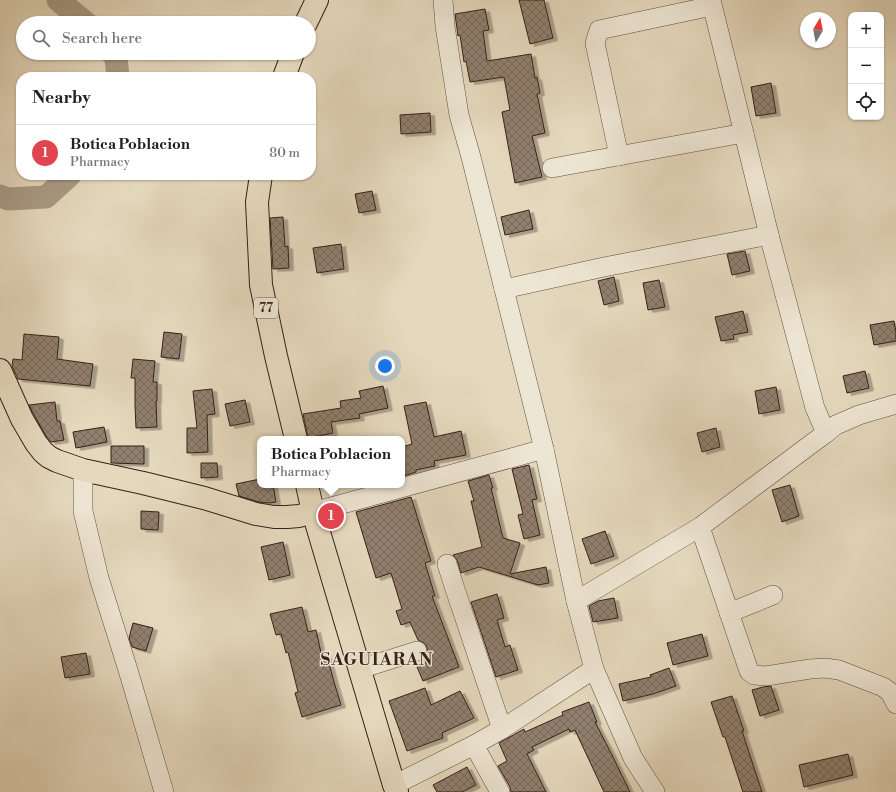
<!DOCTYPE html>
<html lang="en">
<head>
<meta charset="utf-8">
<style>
  :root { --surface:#fff; --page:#f6f6f6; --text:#202124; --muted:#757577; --line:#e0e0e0; --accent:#0b8043 }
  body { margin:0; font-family:"Libre Bodoni",serif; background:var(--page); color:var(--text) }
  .controls { position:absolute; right:12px; top:12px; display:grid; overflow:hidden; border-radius:8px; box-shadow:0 1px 3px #0004 }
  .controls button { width:36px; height:36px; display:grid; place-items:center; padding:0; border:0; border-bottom:1px solid var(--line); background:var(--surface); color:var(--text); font:20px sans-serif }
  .compass { position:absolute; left:800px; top:12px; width:36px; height:36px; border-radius:50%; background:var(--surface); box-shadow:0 1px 3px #0004; rotate:10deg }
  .you { position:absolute; left:385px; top:366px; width:14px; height:14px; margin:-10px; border:3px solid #fff; border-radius:50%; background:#1a73e8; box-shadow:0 0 0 6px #1a73e833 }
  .badge { display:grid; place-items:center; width:26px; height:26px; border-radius:50%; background:var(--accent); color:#fff; font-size:13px; font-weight:700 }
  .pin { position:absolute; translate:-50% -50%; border:2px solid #fff; box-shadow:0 1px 4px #0006 }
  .popup { position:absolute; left:257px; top:436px; width:148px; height:52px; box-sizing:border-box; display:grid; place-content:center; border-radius:8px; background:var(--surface); filter:drop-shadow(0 1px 3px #0005); font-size:13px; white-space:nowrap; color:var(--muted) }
  .popup b { font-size:15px; color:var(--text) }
  .popup::after { content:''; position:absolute; left:50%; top:100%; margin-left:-8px; border:8px solid transparent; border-top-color:var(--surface) }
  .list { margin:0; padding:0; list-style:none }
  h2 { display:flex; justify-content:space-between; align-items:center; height:52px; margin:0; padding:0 16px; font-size:17px }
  h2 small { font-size:13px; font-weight:400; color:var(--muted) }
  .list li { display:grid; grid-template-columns:26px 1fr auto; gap:12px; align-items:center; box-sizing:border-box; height:56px; padding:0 16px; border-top:1px solid var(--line) }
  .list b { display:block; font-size:15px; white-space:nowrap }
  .list p { margin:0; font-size:13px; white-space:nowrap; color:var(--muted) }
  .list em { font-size:13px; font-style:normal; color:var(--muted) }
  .icon { flex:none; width:22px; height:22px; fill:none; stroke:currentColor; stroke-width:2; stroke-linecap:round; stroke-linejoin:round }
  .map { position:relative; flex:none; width:896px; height:792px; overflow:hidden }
  .search { position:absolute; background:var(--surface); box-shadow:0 1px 3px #0004; left:16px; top:16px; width:300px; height:44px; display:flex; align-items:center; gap:10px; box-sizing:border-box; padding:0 14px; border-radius:22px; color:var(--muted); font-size:15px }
  .panel { position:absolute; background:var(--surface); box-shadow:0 1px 3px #0004; left:16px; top:72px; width:300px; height:108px; border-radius:16px }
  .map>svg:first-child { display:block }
</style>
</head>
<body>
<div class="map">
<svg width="896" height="792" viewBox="0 0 896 792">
  <defs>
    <pattern id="building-cross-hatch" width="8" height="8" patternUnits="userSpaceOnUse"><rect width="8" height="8" fill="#90806e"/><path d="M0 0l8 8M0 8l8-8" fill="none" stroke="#76685a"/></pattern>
    <filter id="shadow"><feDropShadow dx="4.5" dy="2.5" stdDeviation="0" flood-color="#0004"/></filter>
  </defs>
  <rect width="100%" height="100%" fill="#e5d9bd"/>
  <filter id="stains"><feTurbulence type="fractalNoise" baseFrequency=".005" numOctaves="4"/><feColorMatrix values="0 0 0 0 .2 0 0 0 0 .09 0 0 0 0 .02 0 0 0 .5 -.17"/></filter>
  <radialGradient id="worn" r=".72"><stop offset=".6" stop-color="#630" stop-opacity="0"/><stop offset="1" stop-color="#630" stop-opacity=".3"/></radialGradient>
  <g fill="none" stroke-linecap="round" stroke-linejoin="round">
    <g stroke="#a99a85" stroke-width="23">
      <polyline points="58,0 86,23"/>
      <polyline points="112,53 116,58 118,77"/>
      <polyline points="0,196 8,199 46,197 70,175"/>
    </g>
  </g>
  <g fill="url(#building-cross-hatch)" stroke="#342019" filter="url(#shadow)">
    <polygon points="519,0 544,0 553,38 530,44"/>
    <polygon points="485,9 489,30 483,31 487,61 531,54 535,78 537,77 540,93 537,94 545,133 532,136 542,177 515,183 502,112 510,110 504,77 470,82 466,61 464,62 460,35 458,36 455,14"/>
    <polygon points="771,83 776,113 756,116 751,87"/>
    <polygon points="430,113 431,132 401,134 400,115"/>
    <polygon points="372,191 376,210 359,213 355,194"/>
    <polygon points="529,210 533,229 505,235 501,217"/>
    <polygon points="283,217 285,247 288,246 289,268 273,269 270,218"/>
    <polygon points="341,244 344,269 317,273 313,248"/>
    <polygon points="745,251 750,271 732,275 727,254"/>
    <polygon points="614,277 619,301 604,305 598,281"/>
    <polygon points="659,280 665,307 648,310 643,283"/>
    <polygon points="743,311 748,332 733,335 734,339 721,341 715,317"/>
    <polygon points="894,321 896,333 896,341 874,345 870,325"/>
    <polygon points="164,332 182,334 179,359 161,357"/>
    <polygon points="24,334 59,337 57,359 93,364 90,386 18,379 12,366 13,359 22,360"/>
    <polygon points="133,359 155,361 153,382 157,382 157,401 156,401 157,427 136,428 135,406 135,378 131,378"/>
    <polygon points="865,371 869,388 847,393 843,376"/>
    <polygon points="383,386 388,408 359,414 360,418 331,422 333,433 308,438 303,414 341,408 340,401 361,398 359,391"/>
    <polygon points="776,387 780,410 759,414 755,391"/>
    <polygon points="212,389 215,414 207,415 208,452 187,453 187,428 197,428 193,391"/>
    <polygon points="245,400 250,422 230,426 225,404"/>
    <polygon points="55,402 57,421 60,421 64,440 51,442 46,436 33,413 29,405"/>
    <polygon points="426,402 434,437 461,431 466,455 434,461 435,466 416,470 416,472 404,476 402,468 402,447 412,444 404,406"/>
    <polygon points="104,427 107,442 76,448 73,432"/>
    <polygon points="716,428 720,447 702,452 697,433"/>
    <polygon points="111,446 144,446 144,464 111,463"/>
    <polygon points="201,463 217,463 218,477 201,478"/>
    <polygon points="529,465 537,499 532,500 540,535 524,539 518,515 523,514 512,469"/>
    <polygon points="489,475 493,488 491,488 503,538 520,543 510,574 546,567 549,583 538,585 479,567 461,573 457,560 453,555 482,547 471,501 474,501 468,481"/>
    <polygon points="260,479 260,485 273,485 276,502 269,503 259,502 239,496 236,484"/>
    <polygon points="790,485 799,516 782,522 772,490"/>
    <polygon points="411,497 431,561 425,563 435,596 432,596 459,667 423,681 417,667 426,664 425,659 428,654 427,647 424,643 418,640 410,622 401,625 396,611 402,609 391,573 376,578 356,512"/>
    <polygon points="141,511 159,512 158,530 141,529"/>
    <polygon points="605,531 614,556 591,564 582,539"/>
    <polygon points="283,542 290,575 269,580 261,547"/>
    <polygon points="497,594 504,618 497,620 505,647 510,645 518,670 496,677 471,602"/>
    <polygon points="614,598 618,618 593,622 589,606 598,601"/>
    <polygon points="302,607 308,632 316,630 322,657 327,656 334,682 341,705 302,717 295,693 298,692 288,652 286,653 281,634 276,635 270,614"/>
    <polygon points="133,623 153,628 146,651 132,647 129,638"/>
    <polygon points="702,634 708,656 673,665 667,643"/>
    <polygon points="86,653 90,674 65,678 61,657"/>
    <polygon points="669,668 676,686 653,694 623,701 619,684 651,677 650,675"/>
    <polygon points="771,686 779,710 760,716 752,690 763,687"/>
    <polygon points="425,688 431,705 460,691 474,718 442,733 443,738 407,751 389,701"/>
    <polygon points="732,696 744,731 742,731 762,792 743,792 725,737 723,737 711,702"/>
    <polygon points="589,702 597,722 595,722 612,755 630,792 604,792 575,730 570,732 569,729 532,747 534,750 527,754 546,792 511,792 510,787 498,766 507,761 499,743 524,729 525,732 563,715 562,712"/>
    <polygon points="848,754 853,775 804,787 799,765"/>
    <polygon points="467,767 476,785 462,792 437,792 433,785"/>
  </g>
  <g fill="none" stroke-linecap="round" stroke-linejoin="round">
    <g stroke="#604e42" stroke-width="20">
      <g id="minor">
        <polyline points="443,0 445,26 459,115 471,157 544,449 576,601 594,669 633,758 655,792"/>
        <polyline points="711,0 769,235 815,408 826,433"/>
        <polyline points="619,156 595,43 599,30 712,6"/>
        <polyline points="552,168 744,133"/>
        <polyline points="504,289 604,267 769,235"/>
        <polyline points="83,470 83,511 99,578 128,670 164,792"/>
        <polyline points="313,512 544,449"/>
        <polyline points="700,527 749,671 754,675 766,676 810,669 825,668 839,670 883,687 890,692 896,704"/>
        <polyline points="447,564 454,586 502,729"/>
        <polyline points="576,601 700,527 826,433 836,425 859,415 896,404"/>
        <polyline points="729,613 773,595"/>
        <polyline points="360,669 417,651"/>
        <polyline points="474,745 500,792"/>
        <polyline points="394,785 474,745 502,729 594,669"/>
      </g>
    </g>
    <g stroke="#342019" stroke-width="24">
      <polyline id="major" points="0,370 22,419 36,443 43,452 49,457 57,461 83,470 143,483 204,498 256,514 274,517 287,517 299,516 313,512"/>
    </g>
    <g stroke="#342019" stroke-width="24">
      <g id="highway">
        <polyline points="306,23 317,0"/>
        <polyline points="284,77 293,53"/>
        <polyline points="261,175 257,202 261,285 276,356 296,439"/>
        <polyline points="307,485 313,512 394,785 397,792"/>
      </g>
    </g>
    <use href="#minor" stroke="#eee6d4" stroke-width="19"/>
    <use href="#major" stroke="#e5d9bd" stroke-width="22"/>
    <use href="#highway" stroke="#e5d9bd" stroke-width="22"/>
  </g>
  <g text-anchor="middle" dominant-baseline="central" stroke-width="3" stroke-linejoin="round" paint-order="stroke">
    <rect fill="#eee6d4" stroke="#6c5b51" stroke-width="1" x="254" y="298" width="24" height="20" rx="3"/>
    <g font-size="12" font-weight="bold" fill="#342019">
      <text x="266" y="308">77</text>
    </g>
    <g font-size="17" font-weight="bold" letter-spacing="1" fill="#342019" stroke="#eee6d4">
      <text x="377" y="660">SAGUIARAN</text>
    </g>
  </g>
  <rect width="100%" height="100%" filter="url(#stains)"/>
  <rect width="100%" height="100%" fill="url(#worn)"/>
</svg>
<div class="controls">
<button>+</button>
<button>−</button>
<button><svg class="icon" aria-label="locate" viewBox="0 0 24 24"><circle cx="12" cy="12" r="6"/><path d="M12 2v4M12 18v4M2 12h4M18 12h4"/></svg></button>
</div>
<svg class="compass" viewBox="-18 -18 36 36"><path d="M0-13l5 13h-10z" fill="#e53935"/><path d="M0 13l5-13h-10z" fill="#757577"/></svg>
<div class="you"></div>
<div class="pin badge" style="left:331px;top:516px;background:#e0444e">1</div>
<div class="popup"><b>Botica Poblacion</b>Pharmacy</div>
<div class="search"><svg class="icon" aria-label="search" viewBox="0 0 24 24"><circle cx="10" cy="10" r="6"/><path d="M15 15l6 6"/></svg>Search here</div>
<section class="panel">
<h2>Nearby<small></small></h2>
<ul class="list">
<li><span class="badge" style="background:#e0444e">1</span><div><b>Botica Poblacion</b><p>Pharmacy</p></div><em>80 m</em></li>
</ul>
</section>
</div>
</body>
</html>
